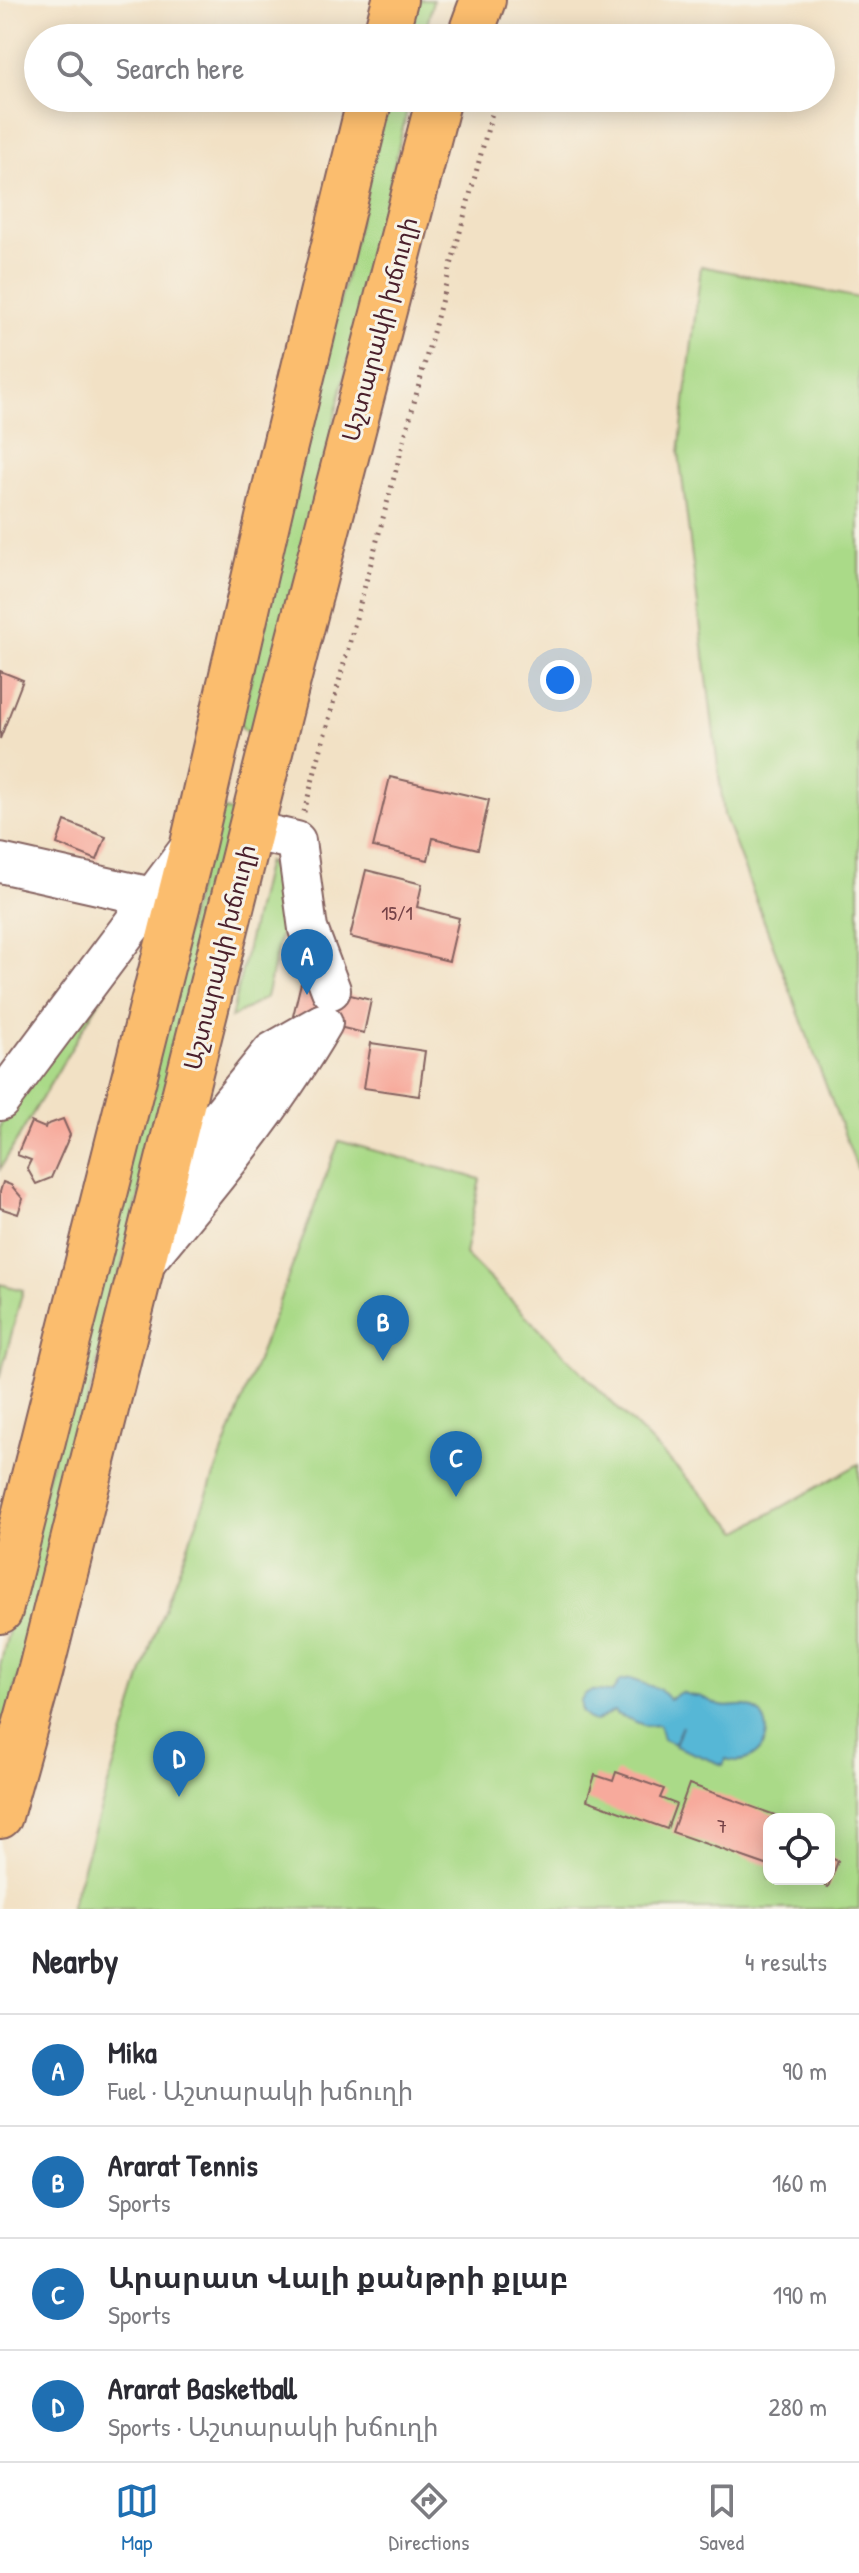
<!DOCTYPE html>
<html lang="en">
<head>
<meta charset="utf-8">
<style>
  :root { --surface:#fff; --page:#f2f2f3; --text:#2b2b33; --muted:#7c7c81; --line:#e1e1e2; --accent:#1f6fb2 }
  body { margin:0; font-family:"Patrick Hand","Noto Sans Armenian",sans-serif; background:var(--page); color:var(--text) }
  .controls { position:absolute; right:24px; bottom:24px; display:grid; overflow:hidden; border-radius:16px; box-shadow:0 4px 20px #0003 }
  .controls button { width:72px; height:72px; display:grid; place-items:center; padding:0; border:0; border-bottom:2px solid var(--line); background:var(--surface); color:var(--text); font:40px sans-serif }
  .you { position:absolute; left:560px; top:680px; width:28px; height:28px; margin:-20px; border:6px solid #fff; border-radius:50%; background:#1a73e8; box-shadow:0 0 0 12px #1a73e833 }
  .badge { display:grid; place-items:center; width:52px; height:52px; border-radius:50%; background:var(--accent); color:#fff; font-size:26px; font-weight:700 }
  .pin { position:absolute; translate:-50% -66px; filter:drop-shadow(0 2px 4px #0008) }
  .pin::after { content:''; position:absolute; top:42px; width:28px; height:24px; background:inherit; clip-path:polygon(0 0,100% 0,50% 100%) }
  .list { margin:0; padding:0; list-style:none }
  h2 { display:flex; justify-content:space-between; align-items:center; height:104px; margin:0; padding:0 32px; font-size:34px }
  h2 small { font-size:26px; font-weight:400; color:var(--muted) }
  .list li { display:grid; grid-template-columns:52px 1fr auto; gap:24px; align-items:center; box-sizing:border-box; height:112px; padding:0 32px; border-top:2px solid var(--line) }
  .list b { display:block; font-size:30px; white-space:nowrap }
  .list p { margin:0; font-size:26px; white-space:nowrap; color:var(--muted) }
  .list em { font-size:26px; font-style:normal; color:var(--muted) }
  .icon { flex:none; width:44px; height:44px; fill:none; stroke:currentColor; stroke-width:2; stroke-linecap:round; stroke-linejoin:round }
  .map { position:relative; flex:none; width:859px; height:1909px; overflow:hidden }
  .search { position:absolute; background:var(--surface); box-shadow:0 4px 20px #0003; left:24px; right:24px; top:24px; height:88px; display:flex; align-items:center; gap:20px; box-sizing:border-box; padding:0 28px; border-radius:44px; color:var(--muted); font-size:30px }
  .sheet { height:552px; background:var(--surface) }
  nav { display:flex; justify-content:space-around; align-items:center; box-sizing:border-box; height:112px; border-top:2px solid var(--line); background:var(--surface); font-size:22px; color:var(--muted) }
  nav a { display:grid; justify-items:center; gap:4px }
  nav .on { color:var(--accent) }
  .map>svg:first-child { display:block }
</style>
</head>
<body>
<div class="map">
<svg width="859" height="1909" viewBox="0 0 859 1909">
  <rect width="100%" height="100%" fill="#f7f3e8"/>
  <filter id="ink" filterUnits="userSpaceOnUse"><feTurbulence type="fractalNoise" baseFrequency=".0125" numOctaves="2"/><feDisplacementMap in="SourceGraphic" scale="16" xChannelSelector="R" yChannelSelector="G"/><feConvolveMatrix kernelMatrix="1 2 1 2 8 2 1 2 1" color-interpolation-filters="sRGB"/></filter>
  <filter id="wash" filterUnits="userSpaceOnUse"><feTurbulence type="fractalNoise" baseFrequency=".006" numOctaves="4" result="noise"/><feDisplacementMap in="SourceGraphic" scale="32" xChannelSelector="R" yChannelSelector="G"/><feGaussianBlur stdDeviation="1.8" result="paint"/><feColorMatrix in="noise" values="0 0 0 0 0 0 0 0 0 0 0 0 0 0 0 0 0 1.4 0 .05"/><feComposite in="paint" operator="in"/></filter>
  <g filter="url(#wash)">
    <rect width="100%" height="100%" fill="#f2e1c5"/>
    <g fill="#aada88" stroke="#7a7c5a" stroke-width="2" fill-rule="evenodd">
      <polygon points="412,0 433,0 424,38 403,38"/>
      <polygon points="388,98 410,98 261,730 253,734 247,733 240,725"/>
      <polygon points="701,266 859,298 859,1173 724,815 679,453"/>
      <polygon points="217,808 235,813 0,1750 0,1665"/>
      <polygon points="267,861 290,894 266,997 231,1018"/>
      <polygon points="104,993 0,1169 0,1125 87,995"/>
      <path d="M339,1141L480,1179L465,1254L739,1531L859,1464V1909H70L152,1642ZM769,1819H829V1879H769Z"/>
      <polygon points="0,1284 23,1290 0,1378"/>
    </g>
    <path fill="#57b7d6" stroke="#506b80" stroke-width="2" d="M630,1679L659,1689L669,1699L681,1692C688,1695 693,1696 697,1696C705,1697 713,1703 721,1706C733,1709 744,1701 757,1711C782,1733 755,1770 726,1759L723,1765L675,1746L682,1726L674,1744L663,1739L659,1725L646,1726L616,1714L614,1711C600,1717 595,1730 581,1711V1700C589,1685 599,1693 612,1692L620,1681Z"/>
    <g id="blocks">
      <g fill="#f7aa9c">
        <polygon points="0,671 23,680 0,739"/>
        <polygon points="390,777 489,800 478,849 433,838 428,860 373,847"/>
        <polygon points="65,821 106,837 97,860 57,844"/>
        <polygon points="366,870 422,884 417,907 459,918 449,961 350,937"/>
        <polygon points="301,983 371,1000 364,1033 293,1016"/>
        <polygon points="371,1043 425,1051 419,1096 364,1088"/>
        <polygon points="63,1119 70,1135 51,1178 36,1184 27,1168 31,1160 17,1155 31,1122 45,1128 46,1125"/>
        <polygon points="3,1182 11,1185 23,1199 18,1214 0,1208 0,1192"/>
        <polygon points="616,1772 664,1789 660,1798 676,1804 667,1829 587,1800 595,1775 613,1781"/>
        <polygon points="689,1784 786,1819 769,1819 769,1866 672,1832"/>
        <polygon points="829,1857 838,1861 828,1887 806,1879 829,1879"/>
      </g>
    </g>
  </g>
  <g filter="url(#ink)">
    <use href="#blocks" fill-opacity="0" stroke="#856361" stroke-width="2"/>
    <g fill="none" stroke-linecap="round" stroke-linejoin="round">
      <g stroke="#856361" stroke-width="42">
        <g id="minor">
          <polyline points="250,830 296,841 308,929 331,990"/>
          <polyline points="0,863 152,897"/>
          <polyline points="0,1101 191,846"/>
          <polyline points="166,1195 199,1142 272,1052 321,1024"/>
          <path d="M142,1266C207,1188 272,1111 323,1023"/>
        </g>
      </g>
      <g stroke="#856361" stroke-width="48">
        <g id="highway">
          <polyline points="385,38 395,0"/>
          <polyline points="469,38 483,0"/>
          <polyline points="0,1611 193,844 281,462 370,98"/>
          <polyline points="0,1816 41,1669 284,696 439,98"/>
        </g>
      </g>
      <polyline stroke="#856361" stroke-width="5" stroke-dasharray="2 6" stroke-linecap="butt" points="304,812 496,98"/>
      <use href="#minor" stroke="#fff" stroke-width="38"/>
      <use href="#highway" stroke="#fbbd6e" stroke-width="44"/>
    </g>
  </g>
  <g text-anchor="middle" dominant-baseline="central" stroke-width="6" stroke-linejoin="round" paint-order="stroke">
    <g font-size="20" fill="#754247">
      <text x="397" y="912">15/1</text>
      <text x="722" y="1825">7</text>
    </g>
    <g font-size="24" fill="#4a1f2b" stroke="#f7f3e8">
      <text transform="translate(379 329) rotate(-75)">Աշտարակի խճուղի</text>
      <text transform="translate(219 957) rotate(-76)">Աշտարակի խճուղի</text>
    </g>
  </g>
</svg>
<div class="controls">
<button><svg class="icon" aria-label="locate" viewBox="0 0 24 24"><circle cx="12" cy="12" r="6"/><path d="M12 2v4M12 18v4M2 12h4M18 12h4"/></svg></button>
</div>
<div class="you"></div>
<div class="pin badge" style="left:307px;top:995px">A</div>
<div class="pin badge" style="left:383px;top:1361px">B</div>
<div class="pin badge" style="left:456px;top:1497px">C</div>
<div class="pin badge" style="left:179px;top:1797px">D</div>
<div class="search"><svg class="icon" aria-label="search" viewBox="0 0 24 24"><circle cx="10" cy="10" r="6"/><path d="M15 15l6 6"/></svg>Search here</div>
</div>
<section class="sheet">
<h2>Nearby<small>4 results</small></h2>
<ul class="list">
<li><span class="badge">A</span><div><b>Mika</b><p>Fuel · Աշտարակի խճուղի</p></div><em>90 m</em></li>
<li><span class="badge">B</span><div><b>Ararat Tennis</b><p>Sports</p></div><em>160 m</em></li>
<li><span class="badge">C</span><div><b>Արարատ Վալի քանթրի քլաբ</b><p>Sports</p></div><em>190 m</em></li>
<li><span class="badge">D</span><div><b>Ararat Basketball</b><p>Sports · Աշտարակի խճուղի</p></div><em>280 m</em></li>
</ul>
</section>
<nav>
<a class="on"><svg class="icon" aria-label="map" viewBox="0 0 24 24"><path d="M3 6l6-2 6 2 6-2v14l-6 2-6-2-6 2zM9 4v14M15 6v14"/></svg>Map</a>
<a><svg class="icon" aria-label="directions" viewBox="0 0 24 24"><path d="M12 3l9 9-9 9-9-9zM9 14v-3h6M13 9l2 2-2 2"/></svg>Directions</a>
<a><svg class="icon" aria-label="saved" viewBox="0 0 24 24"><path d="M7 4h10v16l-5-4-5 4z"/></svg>Saved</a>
</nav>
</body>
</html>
